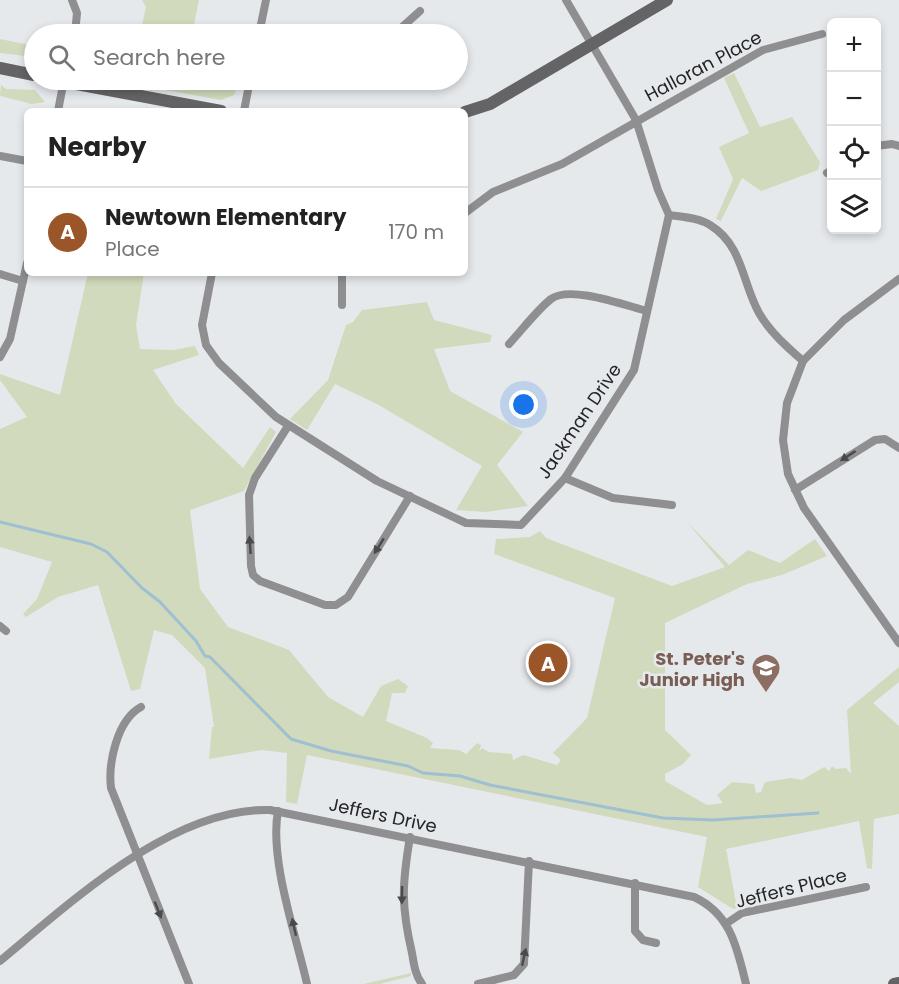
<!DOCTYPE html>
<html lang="en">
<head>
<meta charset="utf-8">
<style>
  :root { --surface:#fff; --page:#f6f6f6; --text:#222; --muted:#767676; --line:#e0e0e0; --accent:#9a5628 }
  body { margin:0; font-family:Poppins,sans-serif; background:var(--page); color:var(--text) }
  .controls { position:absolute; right:18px; top:18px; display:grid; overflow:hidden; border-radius:9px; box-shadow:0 3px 9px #0003 }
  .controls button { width:54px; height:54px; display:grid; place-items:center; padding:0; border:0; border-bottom:2px solid var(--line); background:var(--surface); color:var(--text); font:30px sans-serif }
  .you { position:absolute; left:524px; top:405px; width:21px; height:21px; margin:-15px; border:4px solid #fff; border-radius:50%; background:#1a73e8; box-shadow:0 0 0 9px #1a73e833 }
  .badge { display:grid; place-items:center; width:39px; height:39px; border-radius:50%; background:var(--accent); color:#fff; font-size:20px; font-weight:700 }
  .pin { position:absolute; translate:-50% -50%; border:3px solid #fff; box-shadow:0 2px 6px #0006 }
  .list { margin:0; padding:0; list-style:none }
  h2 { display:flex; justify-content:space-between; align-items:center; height:78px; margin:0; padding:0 24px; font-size:26px }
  h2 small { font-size:20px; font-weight:400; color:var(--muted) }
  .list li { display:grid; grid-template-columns:39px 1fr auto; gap:18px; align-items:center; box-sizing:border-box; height:90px; padding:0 24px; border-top:2px solid var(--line) }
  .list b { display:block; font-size:22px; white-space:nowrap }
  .list p { margin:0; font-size:20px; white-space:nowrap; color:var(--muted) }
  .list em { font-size:20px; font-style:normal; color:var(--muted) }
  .icon { flex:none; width:33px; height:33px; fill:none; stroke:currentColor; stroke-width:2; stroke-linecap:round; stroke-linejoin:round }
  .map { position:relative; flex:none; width:899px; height:984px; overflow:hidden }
  .search { position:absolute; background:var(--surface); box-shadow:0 3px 9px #0003; left:24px; top:24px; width:444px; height:66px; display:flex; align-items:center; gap:15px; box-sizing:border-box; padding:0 21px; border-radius:33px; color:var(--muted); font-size:22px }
  .panel { position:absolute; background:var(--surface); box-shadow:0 3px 9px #0003; left:24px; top:108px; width:444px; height:168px; border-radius:9px }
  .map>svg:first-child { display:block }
</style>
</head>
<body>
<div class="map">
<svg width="899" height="984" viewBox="0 0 899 984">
  <rect width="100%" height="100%" fill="#e6e9ec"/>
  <g fill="#d1dabc">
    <polygon points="142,0 199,0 192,34 140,34 146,7"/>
    <polygon points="0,39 34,46 34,57 0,53"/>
    <polygon points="734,73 760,127 792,117 820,162 818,170 761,191 742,178 721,221 716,219 733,179 719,147 749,133 724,78"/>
    <polygon points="110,80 206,80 237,87 234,95 221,100"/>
    <polygon points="1,85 6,89 35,90 45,102 32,104 0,96"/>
    <polygon points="88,273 144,273 136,325 140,349 173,350 195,346 199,355 153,370 176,404 243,468 270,427 276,432 244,491 190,510 200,589 228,627 289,650 328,697 363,717 381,686 398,679 408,686 405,693 392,693 386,721 427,738 433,743 430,748 459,750 466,754 477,743 481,745 479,751 482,748 489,752 512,754 513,760 523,755 557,765 561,760 553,753 587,718 615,598 494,554 496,539 530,537 540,531 546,538 672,586 725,567 686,521 729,565 748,550 780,563 815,539 827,556 782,575 747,584 665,623 665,730 691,755 683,764 665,774 665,781 707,805 723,803 717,795 732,782 754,784 756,793 761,792 765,782 791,778 802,780 824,767 829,771 832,766 836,769 846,768 851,774 847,710 899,667 899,682 873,703 899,726 899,814 874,819 872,869 867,868 859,821 726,849 737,908 733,909 698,887 707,837 307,755 297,804 286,802 287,753 262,750 209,759 212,727 214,727 205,668 172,635 154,630 140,689 131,691 98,585 58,597 26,617 23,614 37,599 52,562 0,547 0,429 27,417 0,380 0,374 60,395"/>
    <polygon points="427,302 434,320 492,335 490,342 434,349 450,391 523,432 497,465 528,506 486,512 456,510 482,466 377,404 335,384 307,430 290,419 328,380 346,325 353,322 362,310"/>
    <polygon points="411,973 411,976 380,984 364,984"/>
  </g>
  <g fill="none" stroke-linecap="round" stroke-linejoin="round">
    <polyline stroke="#9fbfd2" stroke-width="3" points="0,522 91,544 107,552 142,588 160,602 196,641 205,656 210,657 291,739 331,751 408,766 423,773 460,776 490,785 663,818 713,820 818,813"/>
    <g stroke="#8f8e90" stroke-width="8">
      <polyline points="72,0 77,13 75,34"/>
      <polyline points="261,28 292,34"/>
      <polyline points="259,34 266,0"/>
      <polyline points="373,34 400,29 420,11"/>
      <polyline points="58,111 64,80"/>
      <polyline points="244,111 250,80"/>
      <polyline points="876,146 892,144 899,146"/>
      <polyline points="0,156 27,161"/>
      <polyline points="827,173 832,170"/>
      <polyline points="465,213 493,192 562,164 763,50 822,34"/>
      <path d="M669,215C682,217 700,218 710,225C743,245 742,283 759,313C770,332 787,347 803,361"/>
      <polyline points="212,273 202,325 206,345 219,363 276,417 377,481 453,517 466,523 521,525 565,478 634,370 669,215 658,190 636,120 566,0"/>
      <polyline points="0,274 23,281"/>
      <polyline points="899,279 844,320 803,361 787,403 783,440 788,474 804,508 899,643"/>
      <polyline points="342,305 342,273"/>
      <path d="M509,344C522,330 537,310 551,299C570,285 624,305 647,311"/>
      <polyline points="0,357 10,339 27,263"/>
      <polyline points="288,426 255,478 249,495 251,566 253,575 260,581 325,605 336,605 348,597 410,496"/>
      <polyline points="565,478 613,498 672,505"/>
      <polyline points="795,490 875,440 885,439 899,448"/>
      <polyline points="0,626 6,631"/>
      <path d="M141,707C117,720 108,763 111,788L189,984"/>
      <path d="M278,811C269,859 296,935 307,984"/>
      <path d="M410,837C402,884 401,906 412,953C414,964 415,975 422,984"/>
      <polyline points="635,883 635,931 643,940 656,943"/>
      <polyline points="727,923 742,913 866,887"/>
      <path d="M0,961C71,902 173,807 270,810L694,897C731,914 737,948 746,984"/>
      <polyline points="478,984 514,975 524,964 529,861"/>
    </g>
    <g stroke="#646366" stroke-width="12">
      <polyline points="0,68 34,75"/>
      <polyline points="55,80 221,111"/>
      <polyline points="465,112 490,104 667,0"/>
      <polyline points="894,984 899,983"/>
    </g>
  </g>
  <defs><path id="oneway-solid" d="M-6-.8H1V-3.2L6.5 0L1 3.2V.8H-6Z" transform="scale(1.5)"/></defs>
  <g fill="#494a4b">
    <use href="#oneway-solid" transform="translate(848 456) rotate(147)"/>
    <use href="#oneway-solid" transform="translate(250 545) rotate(-94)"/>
    <use href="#oneway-solid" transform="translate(379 546) rotate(122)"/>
    <use href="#oneway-solid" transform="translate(402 895) rotate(91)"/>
    <use href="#oneway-solid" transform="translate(158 910) rotate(68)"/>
    <use href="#oneway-solid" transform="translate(294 927) rotate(-103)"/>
    <use href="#oneway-solid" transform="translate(524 957) rotate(-78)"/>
  </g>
  <defs>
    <g id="school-pin" transform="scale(1.5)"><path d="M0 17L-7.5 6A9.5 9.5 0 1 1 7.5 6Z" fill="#8d6e63" stroke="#e6e9ec"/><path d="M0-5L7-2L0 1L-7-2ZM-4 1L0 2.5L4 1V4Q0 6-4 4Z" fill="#fff"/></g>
  </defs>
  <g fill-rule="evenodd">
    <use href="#school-pin" x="766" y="668"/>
  </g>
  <g text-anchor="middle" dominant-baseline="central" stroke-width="5" stroke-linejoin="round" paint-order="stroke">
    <g font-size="18" fill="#242526" stroke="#e6e9ec">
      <text transform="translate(703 66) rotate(-28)">Halloran Place</text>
      <text transform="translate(579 421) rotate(-56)">Jackman Drive</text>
      <text transform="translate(383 815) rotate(12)">Jeffers Drive</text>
      <text transform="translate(791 888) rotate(-14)">Jeffers Place</text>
    </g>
    <g font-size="18" font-weight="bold" fill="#785e54" stroke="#e6e9ec" text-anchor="end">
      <text x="745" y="658">St. Peter's<tspan x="745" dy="21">Junior High</tspan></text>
    </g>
  </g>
</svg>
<div class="controls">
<button>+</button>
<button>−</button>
<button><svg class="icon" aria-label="locate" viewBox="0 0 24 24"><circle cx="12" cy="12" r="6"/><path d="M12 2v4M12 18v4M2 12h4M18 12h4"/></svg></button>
<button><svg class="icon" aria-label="layers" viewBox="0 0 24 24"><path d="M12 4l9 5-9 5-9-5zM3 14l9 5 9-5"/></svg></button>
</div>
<div class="you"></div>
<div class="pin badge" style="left:548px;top:663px">A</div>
<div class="search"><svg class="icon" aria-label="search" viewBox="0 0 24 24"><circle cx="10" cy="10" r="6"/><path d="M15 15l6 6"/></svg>Search here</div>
<section class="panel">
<h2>Nearby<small></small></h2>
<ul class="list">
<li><span class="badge">A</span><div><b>Newtown Elementary</b><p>Place</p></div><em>170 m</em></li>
</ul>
</section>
</div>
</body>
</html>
